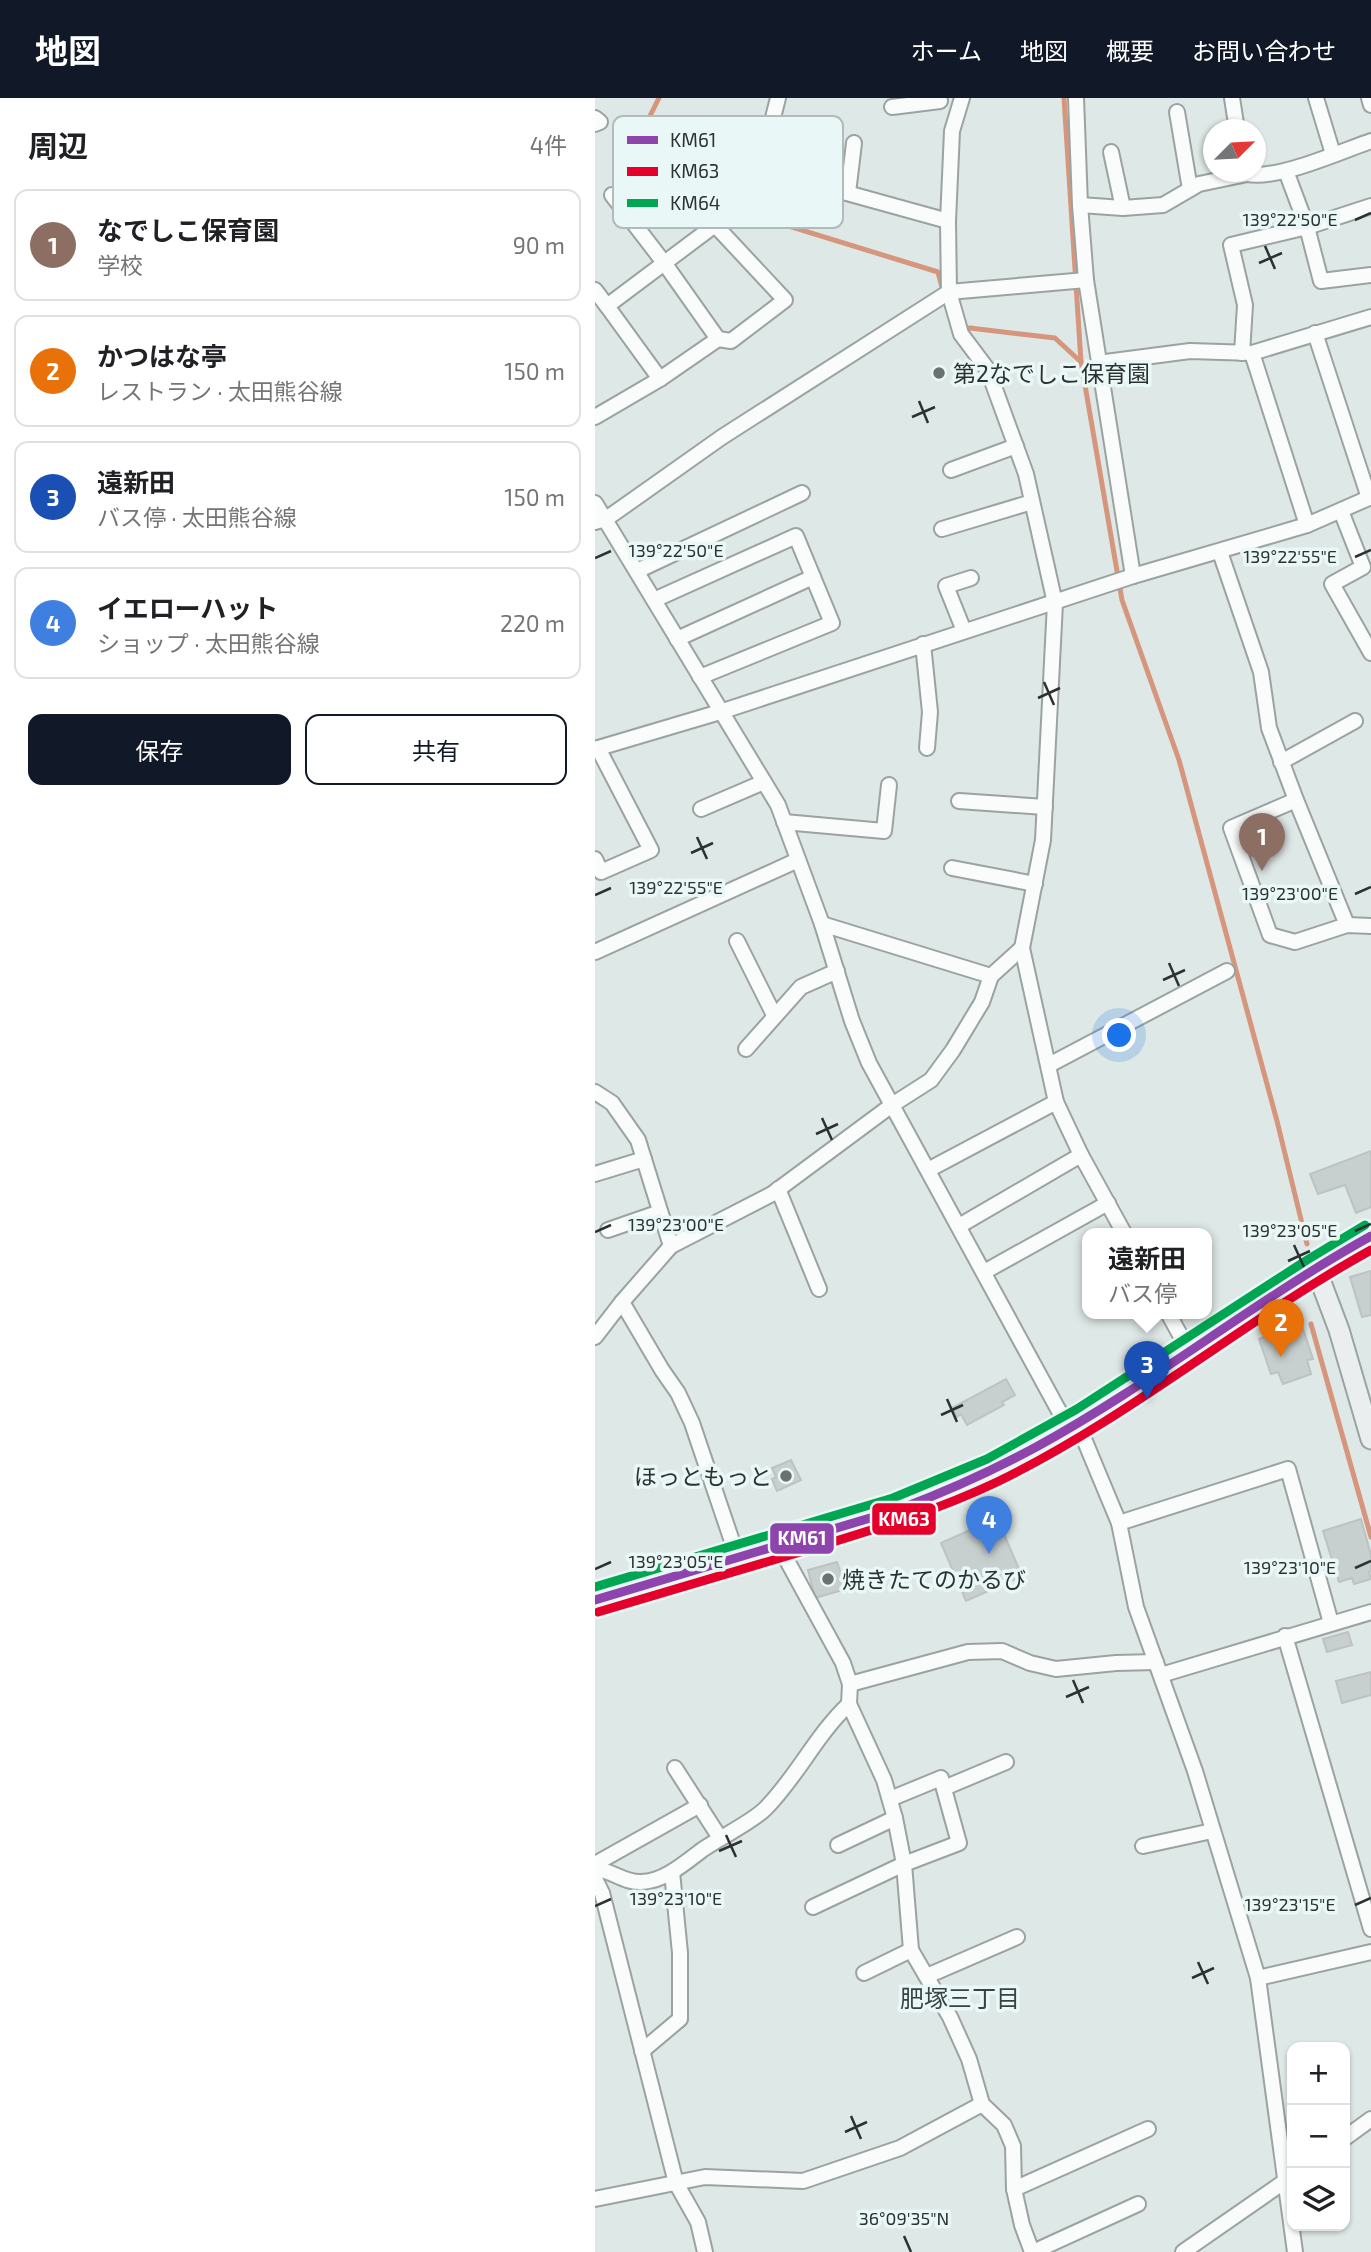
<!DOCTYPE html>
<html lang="ja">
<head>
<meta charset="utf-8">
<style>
  :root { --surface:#fff; --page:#f2f2f2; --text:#202124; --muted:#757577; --line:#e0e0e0; --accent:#111827 }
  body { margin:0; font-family:"Exo 2","Noto Sans JP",sans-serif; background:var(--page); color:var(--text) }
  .controls { position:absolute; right:21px; bottom:21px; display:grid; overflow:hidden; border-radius:14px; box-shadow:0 2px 5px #0004 }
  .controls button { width:63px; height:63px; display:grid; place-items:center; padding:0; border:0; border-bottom:2px solid var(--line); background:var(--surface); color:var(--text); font:35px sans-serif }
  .compass { position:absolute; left:608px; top:21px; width:63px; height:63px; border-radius:50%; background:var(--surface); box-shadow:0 2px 5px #0004; rotate:66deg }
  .you { position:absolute; left:525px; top:938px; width:24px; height:24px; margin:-18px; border:5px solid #fff; border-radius:50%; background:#1a73e8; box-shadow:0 0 0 10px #1a73e833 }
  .badge { display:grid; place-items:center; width:46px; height:46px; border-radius:50%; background:var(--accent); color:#fff; font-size:23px; font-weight:700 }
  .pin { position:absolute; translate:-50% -58px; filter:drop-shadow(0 2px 4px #0008) }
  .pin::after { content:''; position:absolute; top:37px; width:24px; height:21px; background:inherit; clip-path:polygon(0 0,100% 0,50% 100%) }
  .popup { position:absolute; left:487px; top:1130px; width:130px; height:91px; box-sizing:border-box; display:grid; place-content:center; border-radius:14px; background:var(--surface); filter:drop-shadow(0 2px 5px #0005); font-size:23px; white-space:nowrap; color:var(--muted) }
  .popup b { font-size:26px; color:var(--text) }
  .popup::after { content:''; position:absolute; left:50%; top:100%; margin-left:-14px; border:14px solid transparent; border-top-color:var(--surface) }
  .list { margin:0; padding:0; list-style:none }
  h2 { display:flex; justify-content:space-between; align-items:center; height:91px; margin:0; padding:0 28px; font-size:30px }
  h2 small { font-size:23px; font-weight:400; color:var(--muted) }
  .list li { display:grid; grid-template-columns:46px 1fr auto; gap:21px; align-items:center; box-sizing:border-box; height:112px; margin:0 14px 14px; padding:0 14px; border:2px solid var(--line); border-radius:14px }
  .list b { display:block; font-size:26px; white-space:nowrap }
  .list p { margin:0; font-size:23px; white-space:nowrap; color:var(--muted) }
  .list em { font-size:23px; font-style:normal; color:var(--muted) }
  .actions { display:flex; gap:14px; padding:21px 28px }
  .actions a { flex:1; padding:16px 0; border:2px solid var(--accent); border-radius:14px; text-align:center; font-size:24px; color:var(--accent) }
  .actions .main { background:var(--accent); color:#fff }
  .icon { flex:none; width:38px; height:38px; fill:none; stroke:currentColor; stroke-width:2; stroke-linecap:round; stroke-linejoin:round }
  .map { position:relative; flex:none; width:776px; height:2154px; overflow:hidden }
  header { display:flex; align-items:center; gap:42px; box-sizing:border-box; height:98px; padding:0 35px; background:var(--accent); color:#fff }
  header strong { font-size:33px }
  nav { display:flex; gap:38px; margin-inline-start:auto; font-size:24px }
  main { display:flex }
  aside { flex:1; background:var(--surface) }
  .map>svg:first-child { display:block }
</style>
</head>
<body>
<header>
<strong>地図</strong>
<nav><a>ホーム</a><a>地図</a><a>概要</a><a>お問い合わせ</a></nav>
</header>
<main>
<aside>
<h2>周辺<small>4件</small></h2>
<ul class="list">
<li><span class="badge" style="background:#8d6e63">1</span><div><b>なでしこ保育園</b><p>学校</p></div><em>90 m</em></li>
<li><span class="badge" style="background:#e8710a">2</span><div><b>かつはな亭</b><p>レストラン · 太田熊谷線</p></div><em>150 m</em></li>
<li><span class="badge" style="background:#1a4fb4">3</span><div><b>遠新田</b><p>バス停 · 太田熊谷線</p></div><em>150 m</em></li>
<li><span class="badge" style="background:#3f7fe0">4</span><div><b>イエローハット</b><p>ショップ · 太田熊谷線</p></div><em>220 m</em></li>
</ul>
<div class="actions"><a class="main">保存</a><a>共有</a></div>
</aside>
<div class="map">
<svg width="776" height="2154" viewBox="0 0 776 2154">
  <rect width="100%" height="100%" fill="#dee8e6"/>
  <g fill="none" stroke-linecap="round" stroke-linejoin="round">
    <g stroke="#d6967e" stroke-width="5">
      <polyline points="64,0 49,30 57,62 164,119 343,174 349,197"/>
      <polyline points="469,0 486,264 527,502 584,662 682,1023 712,1146"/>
      <polyline points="365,232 375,230 460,240 486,264"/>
      <polyline points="716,1226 776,1439"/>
    </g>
  </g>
  <g fill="#c8cfcf" stroke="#bcc3c2" stroke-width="2">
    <polygon points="776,1053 776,1109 761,1115 750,1087 723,1096 715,1076"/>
    <polygon points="776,1173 776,1217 767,1219 755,1179"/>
    <polygon points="699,1219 705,1222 718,1261 712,1262 716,1276 688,1286 683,1274 676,1276 664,1241 684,1233 681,1226"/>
    <polygon points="411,1281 420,1297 407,1304 409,1307 372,1327 366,1316 362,1319 357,1310"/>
    <polygon points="196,1362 206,1382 182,1393 177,1381 181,1379 177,1370"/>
    <polygon points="402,1420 427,1478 371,1503 346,1445"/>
    <polygon points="766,1421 776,1457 776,1473 774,1474 776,1481 759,1486 757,1480 744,1484 728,1433"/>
    <polygon points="242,1464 251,1491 220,1500 213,1472"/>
    <polygon points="753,1534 757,1547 732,1554 728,1541"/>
    <polygon points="776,1574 776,1597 747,1605 741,1583"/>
  </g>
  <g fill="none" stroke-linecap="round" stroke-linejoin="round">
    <g stroke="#9ba3a1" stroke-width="18">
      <g id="street">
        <polyline points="183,0 165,71 353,123"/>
        <polyline points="367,0 357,33 353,123 354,194 366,236 393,272 431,376 460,505 448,742 427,850 461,1004 486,1057 529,1135"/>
        <polyline points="481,0 485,107 491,182 538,478"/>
        <polyline points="637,0 642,32"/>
        <polyline points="721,0 738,56"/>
        <polyline points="774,0 776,7"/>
        <polyline points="297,9 345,3"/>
        <polyline points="582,14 595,91"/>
        <polyline points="0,20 5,24 0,26"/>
        <polyline points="516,54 528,110"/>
        <polyline points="691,73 712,129 726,183 776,177"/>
        <polyline points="253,95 259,45"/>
        <polyline points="17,97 70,166 123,241"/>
        <path d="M485,107L528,110L568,107L604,86L652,76C683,82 744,54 776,43"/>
        <polyline points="0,192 12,208 120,127 190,202 136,243 123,241 65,281 0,319"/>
        <polyline points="12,208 65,281"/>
        <polyline points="720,235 774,400"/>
        <polyline points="647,255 650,207 636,147 712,129 776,108"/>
        <polyline points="657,255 712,427"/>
        <polyline points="503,265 595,253 657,255 776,219"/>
        <polyline points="356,372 421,348"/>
        <polyline points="0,405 183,707 227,826 257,923 274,965 464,1313 489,1341 524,1425 541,1509 600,1673 663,1880 700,2154"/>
        <polyline points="746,413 768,469 737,486 776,555"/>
        <polyline points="0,424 11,421 127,339 354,194 491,182"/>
        <polyline points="347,431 437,404"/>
        <polyline points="625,454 666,574 674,630 701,702"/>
        <polyline points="42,473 207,395"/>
        <polyline points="59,502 201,438 237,525 105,579"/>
        <polyline points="369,533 351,488 376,480"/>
        <polyline points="82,541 218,479"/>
        <polyline points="328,546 335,614 332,650"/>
        <polyline points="0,651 125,614 538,478 712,427 776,399"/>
        <polyline points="686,664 760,623"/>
        <polyline points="364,703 450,709"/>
        <polyline points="106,711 169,684"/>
        <polyline points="189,724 289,733 294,687"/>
        <polyline points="0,761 6,774 56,752 3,650"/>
        <polyline points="357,770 440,786"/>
        <polyline points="227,826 396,878"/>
        <polyline points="752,827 701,702 636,730 675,837 700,844 752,827 776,828"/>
        <polyline points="142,843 179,917"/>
        <polyline points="0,854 203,762"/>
        <polyline points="151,951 206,889 242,873"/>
        <polyline points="454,967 632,873"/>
        <polyline points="0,994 17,1005 43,1042 76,1148"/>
        <polyline points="333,1072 461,1004"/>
        <polyline points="0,1076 49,1061"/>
        <polyline points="183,1091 224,1191"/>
        <polyline points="364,1128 486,1057"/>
        <polyline points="13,1132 65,1114"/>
        <polyline points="389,1174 513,1105"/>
        <polyline points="27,1204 67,1272 83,1295 97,1325 142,1458"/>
        <polyline points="573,1215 594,1253"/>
        <polyline points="0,1239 27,1204 76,1148 177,1096 297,1007 336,982 358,952 387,904 396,878 427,850"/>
        <polyline points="524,1425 693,1371 736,1525"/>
        <polyline points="183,1446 248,1565 255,1586 254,1606 289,1682 300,1720 309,1766 316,1852 355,1919 374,1961 387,2006 409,2027 418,2048 419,2091 427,2127 437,2154"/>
        <polyline points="690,1538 776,1831"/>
        <polyline points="566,1577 776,1514"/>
        <polyline points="255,1586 373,1554 407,1553 435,1565 461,1571 521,1565 561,1564"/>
        <polyline points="80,1670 125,1740"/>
        <polyline points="349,1690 411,1664"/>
        <polyline points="243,1747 300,1720"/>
        <polyline points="548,1748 617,1733"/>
        <polyline points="0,1766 105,1707"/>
        <path d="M0,1771C17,1772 29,1785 46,1784C68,1784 90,1765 107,1752C124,1740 157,1724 170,1711C202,1679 221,1637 254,1606"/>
        <polyline points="0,1781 7,1795 81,2085 103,2124 110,2154"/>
        <polyline points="218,1809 309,1766 364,1745 346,1680 295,1701"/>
        <polyline points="269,1875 316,1852"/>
        <polyline points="332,1878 422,1839"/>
        <polyline points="663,1880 776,1854"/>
        <polyline points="47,1953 85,1921 85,1855 77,1774"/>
        <polyline points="750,2040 776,2021"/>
        <polyline points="419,2091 553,2031"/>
        <polyline points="0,2101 110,2079 208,2083 305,2050 387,2006"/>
        <polyline points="438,2154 543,2106"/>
        <polyline points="588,2154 696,2079"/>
      </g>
    </g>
    <g stroke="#9ba3a1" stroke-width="23">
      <g id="secondary">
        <polyline points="721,1171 744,1232 776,1341"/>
        <path d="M0,1502L302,1412C433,1368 548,1283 663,1208C700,1184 737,1159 776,1138"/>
      </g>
    </g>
    <use href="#street" stroke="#fafcfb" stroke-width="14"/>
    <use href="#secondary" stroke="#eaeeee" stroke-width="19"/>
    <g stroke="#e9f8f6" stroke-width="14">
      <path id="bus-1" d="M0,1502L302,1412C350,1394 397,1373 443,1348C558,1285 661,1202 776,1138"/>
    </g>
    <g stroke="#e9f8f6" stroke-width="14">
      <path id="bus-2" d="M3,1514C70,1494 136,1474 202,1455C270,1434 337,1415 402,1384C534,1320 648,1223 776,1152"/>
    </g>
    <g stroke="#e9f8f6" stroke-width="14">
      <polyline id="bus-3" points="0,1489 298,1400 392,1361 482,1311 712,1162 770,1127"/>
    </g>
    <use href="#bus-1" stroke="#8e44ad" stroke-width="9"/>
    <use href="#bus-2" stroke="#e4002b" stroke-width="9"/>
    <use href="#bus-3" stroke="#00a651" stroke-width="9"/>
  </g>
  <path fill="none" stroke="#2c3131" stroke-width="2.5" d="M760,122L776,115M670,148L680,171M664,165L687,155M324,303L333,325M317,319L340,309M760,459L776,452M0,460L16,453M449,584L459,607M443,600L465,590M102,739L112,761M96,755L118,745M760,796L776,789M0,797L16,790M574,865L584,888M568,882L590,872M227,1020L237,1042M221,1036L243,1026M760,1133L776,1126M0,1134L16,1127M699,1147L709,1169M693,1163L715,1153M352,1301L362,1324M346,1317L368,1307M760,1470L776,1463M0,1471L16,1464M478,1582L488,1605M471,1599L494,1589M131,1737L141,1759M124,1753L147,1743M760,1807L776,1800M0,1808L16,1801M603,1864L613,1886M597,1880L619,1870M256,2018L266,2041M250,2034L272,2024M309,2138L316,2154"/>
  <g fill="#6a7170" stroke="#e9f8f6" stroke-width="2.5">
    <circle cx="344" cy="275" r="7"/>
    <circle cx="191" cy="1378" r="7"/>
    <circle cx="233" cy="1481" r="7"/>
  </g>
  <g text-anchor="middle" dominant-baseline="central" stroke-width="7" stroke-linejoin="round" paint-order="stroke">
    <g font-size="23" fill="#2c3131" stroke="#e9f8f6" text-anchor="start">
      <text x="358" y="275">第2なでしこ保育園</text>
      <text x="177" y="1378" text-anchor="end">ほっともっと</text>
      <text x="247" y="1481">焼きたてのかるび</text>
    </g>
    <g font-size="24" fill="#374443" stroke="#e9f8f6">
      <text x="365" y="1899">肥塚三丁目</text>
    </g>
  </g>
  <rect x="18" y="18" width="230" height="112" rx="10" fill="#e9f8f6" stroke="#b0bcbb" stroke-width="2"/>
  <rect x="32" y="38" width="31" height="8" fill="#8e44ad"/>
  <rect x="32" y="69" width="31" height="9" fill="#e4002b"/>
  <rect x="32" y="101" width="31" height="8" fill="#00a651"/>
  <g font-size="19" fill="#2c3131">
    <text x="75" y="49">KM61</text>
    <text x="75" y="80">KM63</text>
    <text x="75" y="112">KM64</text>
  </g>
  <g font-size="18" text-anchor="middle" fill="#2c3131" stroke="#e9f8f6" stroke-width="7" stroke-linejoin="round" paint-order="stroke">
    <text x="695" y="128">139°22'50"E</text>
    <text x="81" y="459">139°22'50"E</text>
    <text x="695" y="465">139°22'55"E</text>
    <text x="81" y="796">139°22'55"E</text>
    <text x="695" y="802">139°23'00"E</text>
    <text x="81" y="1133">139°23'00"E</text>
    <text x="695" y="1139">139°23'05"E</text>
    <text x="81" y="1470">139°23'05"E</text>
    <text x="695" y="1476">139°23'10"E</text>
    <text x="81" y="1807">139°23'10"E</text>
    <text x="695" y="1813">139°23'15"E</text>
    <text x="309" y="2127">36°09'35"N</text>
  </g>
  <g stroke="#e9f8f6" stroke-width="2.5">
    <rect x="276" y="1404" width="66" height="34" rx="7" fill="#e4002b"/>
    <rect x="174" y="1424" width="66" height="33" rx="7" fill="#8e44ad"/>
  </g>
  <g font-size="19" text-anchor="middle" font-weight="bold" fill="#fff">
    <text x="309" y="1428">KM63</text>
    <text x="207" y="1447">KM61</text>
  </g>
</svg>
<div class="controls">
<button>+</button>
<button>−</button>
<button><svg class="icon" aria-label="layers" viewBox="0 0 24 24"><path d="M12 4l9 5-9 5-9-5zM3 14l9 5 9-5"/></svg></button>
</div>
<svg class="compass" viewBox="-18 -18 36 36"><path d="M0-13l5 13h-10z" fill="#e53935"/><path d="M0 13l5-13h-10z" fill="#757577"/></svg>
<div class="you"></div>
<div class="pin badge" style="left:667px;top:773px;background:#8d6e63">1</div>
<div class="pin badge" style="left:686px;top:1259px;background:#e8710a">2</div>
<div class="pin badge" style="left:552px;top:1301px;background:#1a4fb4">3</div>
<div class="popup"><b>遠新田</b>バス停</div>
<div class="pin badge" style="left:394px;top:1456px;background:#3f7fe0">4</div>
</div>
</main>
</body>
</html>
